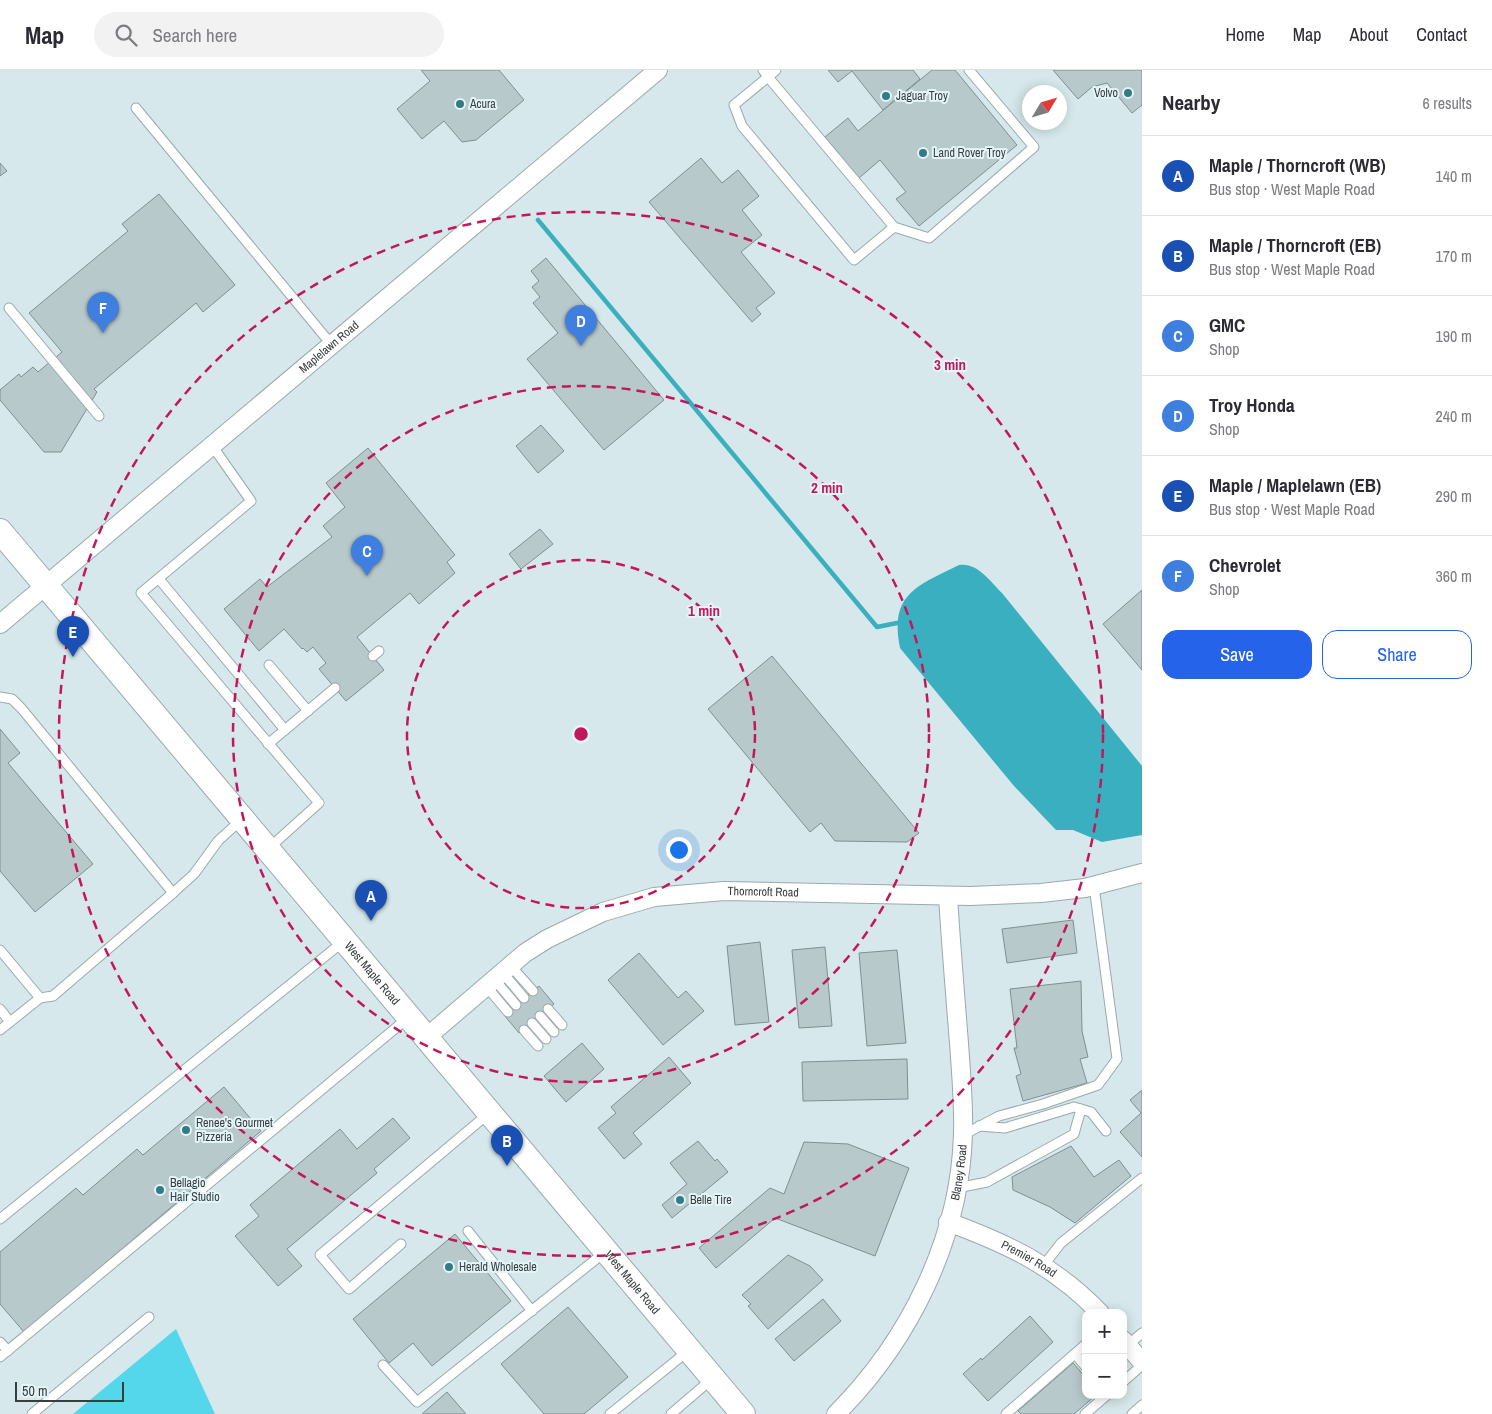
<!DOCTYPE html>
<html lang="en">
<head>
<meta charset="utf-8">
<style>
  :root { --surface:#fff; --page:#f2f2f3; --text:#2b2b33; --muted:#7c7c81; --line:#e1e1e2; --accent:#2563eb }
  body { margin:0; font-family:"Archivo Narrow",sans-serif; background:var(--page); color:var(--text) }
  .controls { position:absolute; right:15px; bottom:15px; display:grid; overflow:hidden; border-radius:10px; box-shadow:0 2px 12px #0003 }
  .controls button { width:45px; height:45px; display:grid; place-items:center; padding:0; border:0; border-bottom:1px solid var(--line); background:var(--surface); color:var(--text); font:25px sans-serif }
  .compass { position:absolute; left:1022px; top:15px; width:45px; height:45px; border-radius:50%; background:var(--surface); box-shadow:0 2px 12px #0003; rotate:52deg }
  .scale { position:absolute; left:15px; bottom:12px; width:109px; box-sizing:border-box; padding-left:5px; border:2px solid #373e3f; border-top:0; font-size:14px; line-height:18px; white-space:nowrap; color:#373e3f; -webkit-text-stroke:4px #e3f5f8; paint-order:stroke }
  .you { position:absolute; left:678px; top:779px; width:18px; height:18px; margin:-12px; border:4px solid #fff; border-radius:50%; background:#1a73e8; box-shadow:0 0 0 8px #1a73e833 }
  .badge { display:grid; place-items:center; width:32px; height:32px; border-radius:50%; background:var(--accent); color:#fff; font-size:16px; font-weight:700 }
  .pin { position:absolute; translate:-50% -41px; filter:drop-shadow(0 1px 2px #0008) }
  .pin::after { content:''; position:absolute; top:26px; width:18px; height:15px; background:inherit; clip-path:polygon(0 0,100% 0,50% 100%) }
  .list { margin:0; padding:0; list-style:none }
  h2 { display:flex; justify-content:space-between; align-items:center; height:65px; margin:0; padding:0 20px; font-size:21px }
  h2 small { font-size:16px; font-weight:400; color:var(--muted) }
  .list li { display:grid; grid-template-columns:32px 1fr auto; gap:15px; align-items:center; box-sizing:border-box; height:80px; padding:0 20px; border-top:1px solid var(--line) }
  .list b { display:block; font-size:19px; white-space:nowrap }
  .list p { margin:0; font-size:16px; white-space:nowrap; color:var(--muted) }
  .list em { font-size:16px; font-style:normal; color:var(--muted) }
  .actions { display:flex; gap:10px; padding:15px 20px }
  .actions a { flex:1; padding:11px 0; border:1px solid var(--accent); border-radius:15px; text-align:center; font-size:18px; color:var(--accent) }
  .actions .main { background:var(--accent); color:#fff }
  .icon { flex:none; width:28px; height:28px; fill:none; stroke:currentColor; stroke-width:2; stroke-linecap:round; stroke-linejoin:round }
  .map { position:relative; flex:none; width:1142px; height:1344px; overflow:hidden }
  header { display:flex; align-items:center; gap:30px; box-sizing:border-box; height:70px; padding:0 25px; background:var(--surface); border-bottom:1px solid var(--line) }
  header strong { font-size:24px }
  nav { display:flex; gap:28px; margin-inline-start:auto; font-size:18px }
  .search { width:350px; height:45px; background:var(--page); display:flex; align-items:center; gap:12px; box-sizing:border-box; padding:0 18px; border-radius:28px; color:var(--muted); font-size:19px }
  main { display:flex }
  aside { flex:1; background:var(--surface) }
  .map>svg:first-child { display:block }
</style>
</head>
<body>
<header>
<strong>Map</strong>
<div class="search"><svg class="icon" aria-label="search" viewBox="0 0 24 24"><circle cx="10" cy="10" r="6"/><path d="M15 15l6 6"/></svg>Search here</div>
<nav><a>Home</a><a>Map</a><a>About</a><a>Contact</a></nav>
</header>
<main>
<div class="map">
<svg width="1142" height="1344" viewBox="0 0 1142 1344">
  <rect width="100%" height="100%" fill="#d6e8eb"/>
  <polygon fill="#54d7ea" points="176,1259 215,1344 73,1344"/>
  <path fill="#39afbf" d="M959,495C977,492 990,511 1002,523L1142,696V765L1102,772L1073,760H1056L1014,716L900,578C889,524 917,516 959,495Z"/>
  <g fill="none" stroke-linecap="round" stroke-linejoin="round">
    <polyline stroke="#39afbf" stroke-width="4.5" points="538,150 877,557 897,553"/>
  </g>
  <g fill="#b8c9cc" stroke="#7f8f92">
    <polygon points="421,0 499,0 524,30 476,70 462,72 444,51 422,69 397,39 430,11"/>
    <polygon points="828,0 913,0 920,9 883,40 852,1 838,12"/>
    <polygon points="932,0 955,0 1017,75 919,156 896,129 906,122 880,90 859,108 825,67 848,48 858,61"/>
    <polygon points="1053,0 1142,0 1142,35 1132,43 1107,13 1092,17 1078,29"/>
    <polygon points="701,88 722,113 738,100 759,126 742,140 762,165 741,182 775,223 756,238 761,244 752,252 649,132"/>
    <polygon points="0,93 7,101 0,106"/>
    <polygon points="159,124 235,215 203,242 196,233 94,319 97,322 61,382 44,382 0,330 0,320 19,304 21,307 33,297 38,302 62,282 29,243 128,161 122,154"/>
    <polygon points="546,188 664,330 604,380 527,289 558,263 533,233 540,227 532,217 539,211 531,201"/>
    <polygon points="541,355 564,381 538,403 516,376"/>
    <polygon points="368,378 455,485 447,492 455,503 419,534 410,523 357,567 384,600 346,631 319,599 326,593 313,577 307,582 303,578 302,579 284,559 259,581 224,539 260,509 267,517 332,467 323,456 345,437 326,413"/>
    <polygon points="540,459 553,474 521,499 509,484"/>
    <polygon points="1142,520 1142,600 1103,554"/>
    <polygon points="772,586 919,763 907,772 835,771 821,753 810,762 708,639"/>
    <polygon points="0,659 20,683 8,693 93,794 35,842 0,801"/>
    <polygon points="1073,850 1077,883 1007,893 1002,859"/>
    <polygon points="760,872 769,952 735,955 727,876"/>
    <polygon points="825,877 832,956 799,958 792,880"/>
    <polygon points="897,880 906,973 867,976 859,883"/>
    <polygon points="639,883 678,928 686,921 704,941 663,975 608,910"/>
    <polygon points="1081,911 1082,961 1088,987 1080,989 1087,1013 1023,1031 1016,1006 1021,1004 1014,978 1017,978 1010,919"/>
    <polygon points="539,916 554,934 519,963 504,945"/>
    <polygon points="582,973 604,999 566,1032 544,1006"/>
    <polygon points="669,987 691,1013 633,1063 642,1074 624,1089 598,1058 616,1043 611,1037"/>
    <polygon points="907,989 908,1029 803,1031 802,992"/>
    <polygon points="224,1017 261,1061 24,1262 0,1234 0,1182 76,1118 83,1125 137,1079 143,1085"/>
    <polygon points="1142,1020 1142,1087 1120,1062 1141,1043 1130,1030"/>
    <polygon points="393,1048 410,1068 374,1099 377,1103 287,1179 302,1196 278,1216 235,1166 259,1146 250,1135 340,1059 357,1079"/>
    <polygon points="698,1071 715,1091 717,1089 728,1102 672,1148 662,1135 687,1114 670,1093"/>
    <polygon points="804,1072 848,1074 909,1098 875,1186 775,1148 716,1198 699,1178 770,1118 784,1124"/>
    <polygon points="1071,1076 1094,1107 1119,1090 1131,1106 1075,1153 1050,1137 1013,1120 1012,1107"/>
    <polygon points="455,1164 511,1231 432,1296 413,1273 389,1293 353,1249"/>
    <polygon points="788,1185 810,1196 823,1210 768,1259 748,1236 751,1234 742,1225"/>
    <polygon points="823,1229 841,1251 794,1291 775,1269"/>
    <polygon points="568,1237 628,1307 584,1344 544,1344 501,1294"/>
    <polygon points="1030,1246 1053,1272 988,1331 963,1304 981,1288 982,1290"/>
    <polygon points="1073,1293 1086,1308 1086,1325 1096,1325 1074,1344 1021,1344 1018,1341"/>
    <polygon points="447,1322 466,1344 422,1344"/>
  </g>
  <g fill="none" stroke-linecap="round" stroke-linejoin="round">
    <g stroke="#99aaad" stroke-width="11">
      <g id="lane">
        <polyline points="763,0 768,7 776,0"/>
        <polyline points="136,38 331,274"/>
        <polyline points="894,157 854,190 742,56 734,35 768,7 894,157 929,168 1034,77 969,0"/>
        <polyline points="9,238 99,346"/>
        <polyline points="211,374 251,431 141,523 319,733 268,779"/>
        <polyline points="159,509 285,660"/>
        <polyline points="373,586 379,581"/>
        <polyline points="269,595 308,641"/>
        <polyline points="0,627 12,629 22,639 173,823 194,804 218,771 242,749"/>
        <polyline points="268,674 335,618"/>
        <polyline points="0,880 40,928 53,926 173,823"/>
        <polyline points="510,895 533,921"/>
        <polyline points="502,902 524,928"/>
        <polyline points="494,909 516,935"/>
        <polyline points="486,916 508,942"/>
        <polyline points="0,939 10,952"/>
        <polyline points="548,939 562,955"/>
        <polyline points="540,946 554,962"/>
        <polyline points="532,953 546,969"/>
        <polyline points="0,960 40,928"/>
        <polyline points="524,960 538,976"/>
        <polyline points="979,1056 1005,1058 1074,1037 1091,1042 1106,1061"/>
        <polyline points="963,1065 999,1046 1043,1034 1098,1015 1117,989 1094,816"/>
        <polyline points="957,1118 987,1112 1074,1064 1081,1039"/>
        <polyline points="0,1149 344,871"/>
        <polyline points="468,1161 532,1241"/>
        <polyline points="401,1174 349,1219 320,1185 488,1044"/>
        <polyline points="1044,1195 1061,1173 1142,1108"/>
        <polyline points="0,1272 8,1281"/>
        <polyline points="1128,1275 1142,1263"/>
        <polyline points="1075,1284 1086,1297"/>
        <polyline points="0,1287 409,947"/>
        <polyline points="383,1295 417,1332 605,1182"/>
        <polyline points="1123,1312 1142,1295"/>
        <polyline points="32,1344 149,1247"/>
        <polyline points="610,1344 688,1281"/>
        <polyline points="671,1344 713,1308"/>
        <polyline points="1006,1344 1086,1274"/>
        <polyline points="1085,1344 1107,1325"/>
        <polyline points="1132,1344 1142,1335"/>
      </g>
    </g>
    <g stroke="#99aaad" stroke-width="20">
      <g id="street">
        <path id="s1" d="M0,554L658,0"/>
        <path id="s2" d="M427,967L525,883L547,869L603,842L654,827L724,821L970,826L1041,823L1085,818L1142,803"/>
        <path id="s3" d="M948,1152C1008,1174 1055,1196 1100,1243"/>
        <polyline points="1123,1270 1142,1292"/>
        <path id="s4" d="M836,1344C909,1271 960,1169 963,1064C964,1034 961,1003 959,973C955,924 951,875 948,826"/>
      </g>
    </g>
    <g stroke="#99aaad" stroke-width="26">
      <g id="secondary">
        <path id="s5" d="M0,461L743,1344"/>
      </g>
    </g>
    <use href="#lane" stroke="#fff" stroke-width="9"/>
    <use href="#street" stroke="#fff" stroke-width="18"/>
    <use href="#secondary" stroke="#fff" stroke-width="24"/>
  </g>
  <g fill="none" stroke="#c2185b" stroke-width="2.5" stroke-dasharray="9 6">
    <circle cx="581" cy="664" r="174"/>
    <circle cx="581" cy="664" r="348"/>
    <circle cx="581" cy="664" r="522"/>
  </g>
  <g fill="#347b86" stroke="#e3f5f8" stroke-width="2">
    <circle cx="1128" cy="23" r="5"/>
    <circle cx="886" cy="26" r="5"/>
    <circle cx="460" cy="34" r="5"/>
    <circle cx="923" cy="83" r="5"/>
    <circle cx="186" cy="1060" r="5"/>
    <circle cx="160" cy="1120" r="5"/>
    <circle cx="680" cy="1130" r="5"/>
    <circle cx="449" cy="1197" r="5"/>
  </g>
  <g text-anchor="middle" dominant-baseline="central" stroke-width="4" stroke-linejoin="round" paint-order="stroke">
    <g font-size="12" fill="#373e3f" stroke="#e3f5f8" text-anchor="start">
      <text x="1118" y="23" text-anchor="end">Volvo</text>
      <text x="896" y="26">Jaguar Troy</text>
      <text x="470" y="34">Acura</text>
      <text x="933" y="83">Land Rover Troy</text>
      <text x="196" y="1053">Renee's Gourmet<tspan x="196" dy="14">Pizzeria</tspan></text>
      <text x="170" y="1113">Bellagio<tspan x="170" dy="14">Hair Studio</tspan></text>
      <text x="690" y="1130">Belle Tire</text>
      <text x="459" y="1197">Herald Wholesale</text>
    </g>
    <g font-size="12" fill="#373e3f" stroke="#e3f5f8">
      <text stroke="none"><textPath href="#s1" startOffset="430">Maplelawn Road</textPath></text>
      <text stroke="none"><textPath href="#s2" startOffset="380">Thorncroft Road</textPath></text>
      <text stroke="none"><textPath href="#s5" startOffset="578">West Maple Road</textPath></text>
      <text stroke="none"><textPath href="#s4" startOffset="276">Blaney Road</textPath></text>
      <text stroke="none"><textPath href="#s3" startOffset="89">Premier Road</textPath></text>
      <text stroke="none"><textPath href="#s5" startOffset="982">West Maple Road</textPath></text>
    </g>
  </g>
  <circle cx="581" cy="664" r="8" fill="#c2185b" stroke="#e3f5f8" stroke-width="2.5"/>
  <g font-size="15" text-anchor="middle" font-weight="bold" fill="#c2185b" stroke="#e3f5f8" stroke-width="4" stroke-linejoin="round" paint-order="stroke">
    <text x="950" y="300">3 min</text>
    <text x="827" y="423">2 min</text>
    <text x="704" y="546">1 min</text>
  </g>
</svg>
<div class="controls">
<button>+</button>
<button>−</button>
</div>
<svg class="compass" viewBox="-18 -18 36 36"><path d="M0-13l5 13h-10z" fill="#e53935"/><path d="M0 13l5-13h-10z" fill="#7c7c81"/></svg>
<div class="scale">50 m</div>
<div class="you"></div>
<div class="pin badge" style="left:371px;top:851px;background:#1a4fb4">A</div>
<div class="pin badge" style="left:507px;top:1096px;background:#1a4fb4">B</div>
<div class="pin badge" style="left:367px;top:506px;background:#3f7fe0">C</div>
<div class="pin badge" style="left:581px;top:276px;background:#3f7fe0">D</div>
<div class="pin badge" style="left:73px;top:587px;background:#1a4fb4">E</div>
<div class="pin badge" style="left:103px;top:263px;background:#3f7fe0">F</div>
</div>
<aside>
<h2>Nearby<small>6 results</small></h2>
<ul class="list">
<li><span class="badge" style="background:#1a4fb4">A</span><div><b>Maple / Thorncroft (WB)</b><p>Bus stop · West Maple Road</p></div><em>140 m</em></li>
<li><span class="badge" style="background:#1a4fb4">B</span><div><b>Maple / Thorncroft (EB)</b><p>Bus stop · West Maple Road</p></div><em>170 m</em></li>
<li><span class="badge" style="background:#3f7fe0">C</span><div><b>GMC</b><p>Shop</p></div><em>190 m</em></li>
<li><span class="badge" style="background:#3f7fe0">D</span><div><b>Troy Honda</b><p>Shop</p></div><em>240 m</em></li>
<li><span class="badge" style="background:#1a4fb4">E</span><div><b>Maple / Maplelawn (EB)</b><p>Bus stop · West Maple Road</p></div><em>290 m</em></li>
<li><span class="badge" style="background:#3f7fe0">F</span><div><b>Chevrolet</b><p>Shop</p></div><em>360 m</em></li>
</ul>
<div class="actions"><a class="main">Save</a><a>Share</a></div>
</aside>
</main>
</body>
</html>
